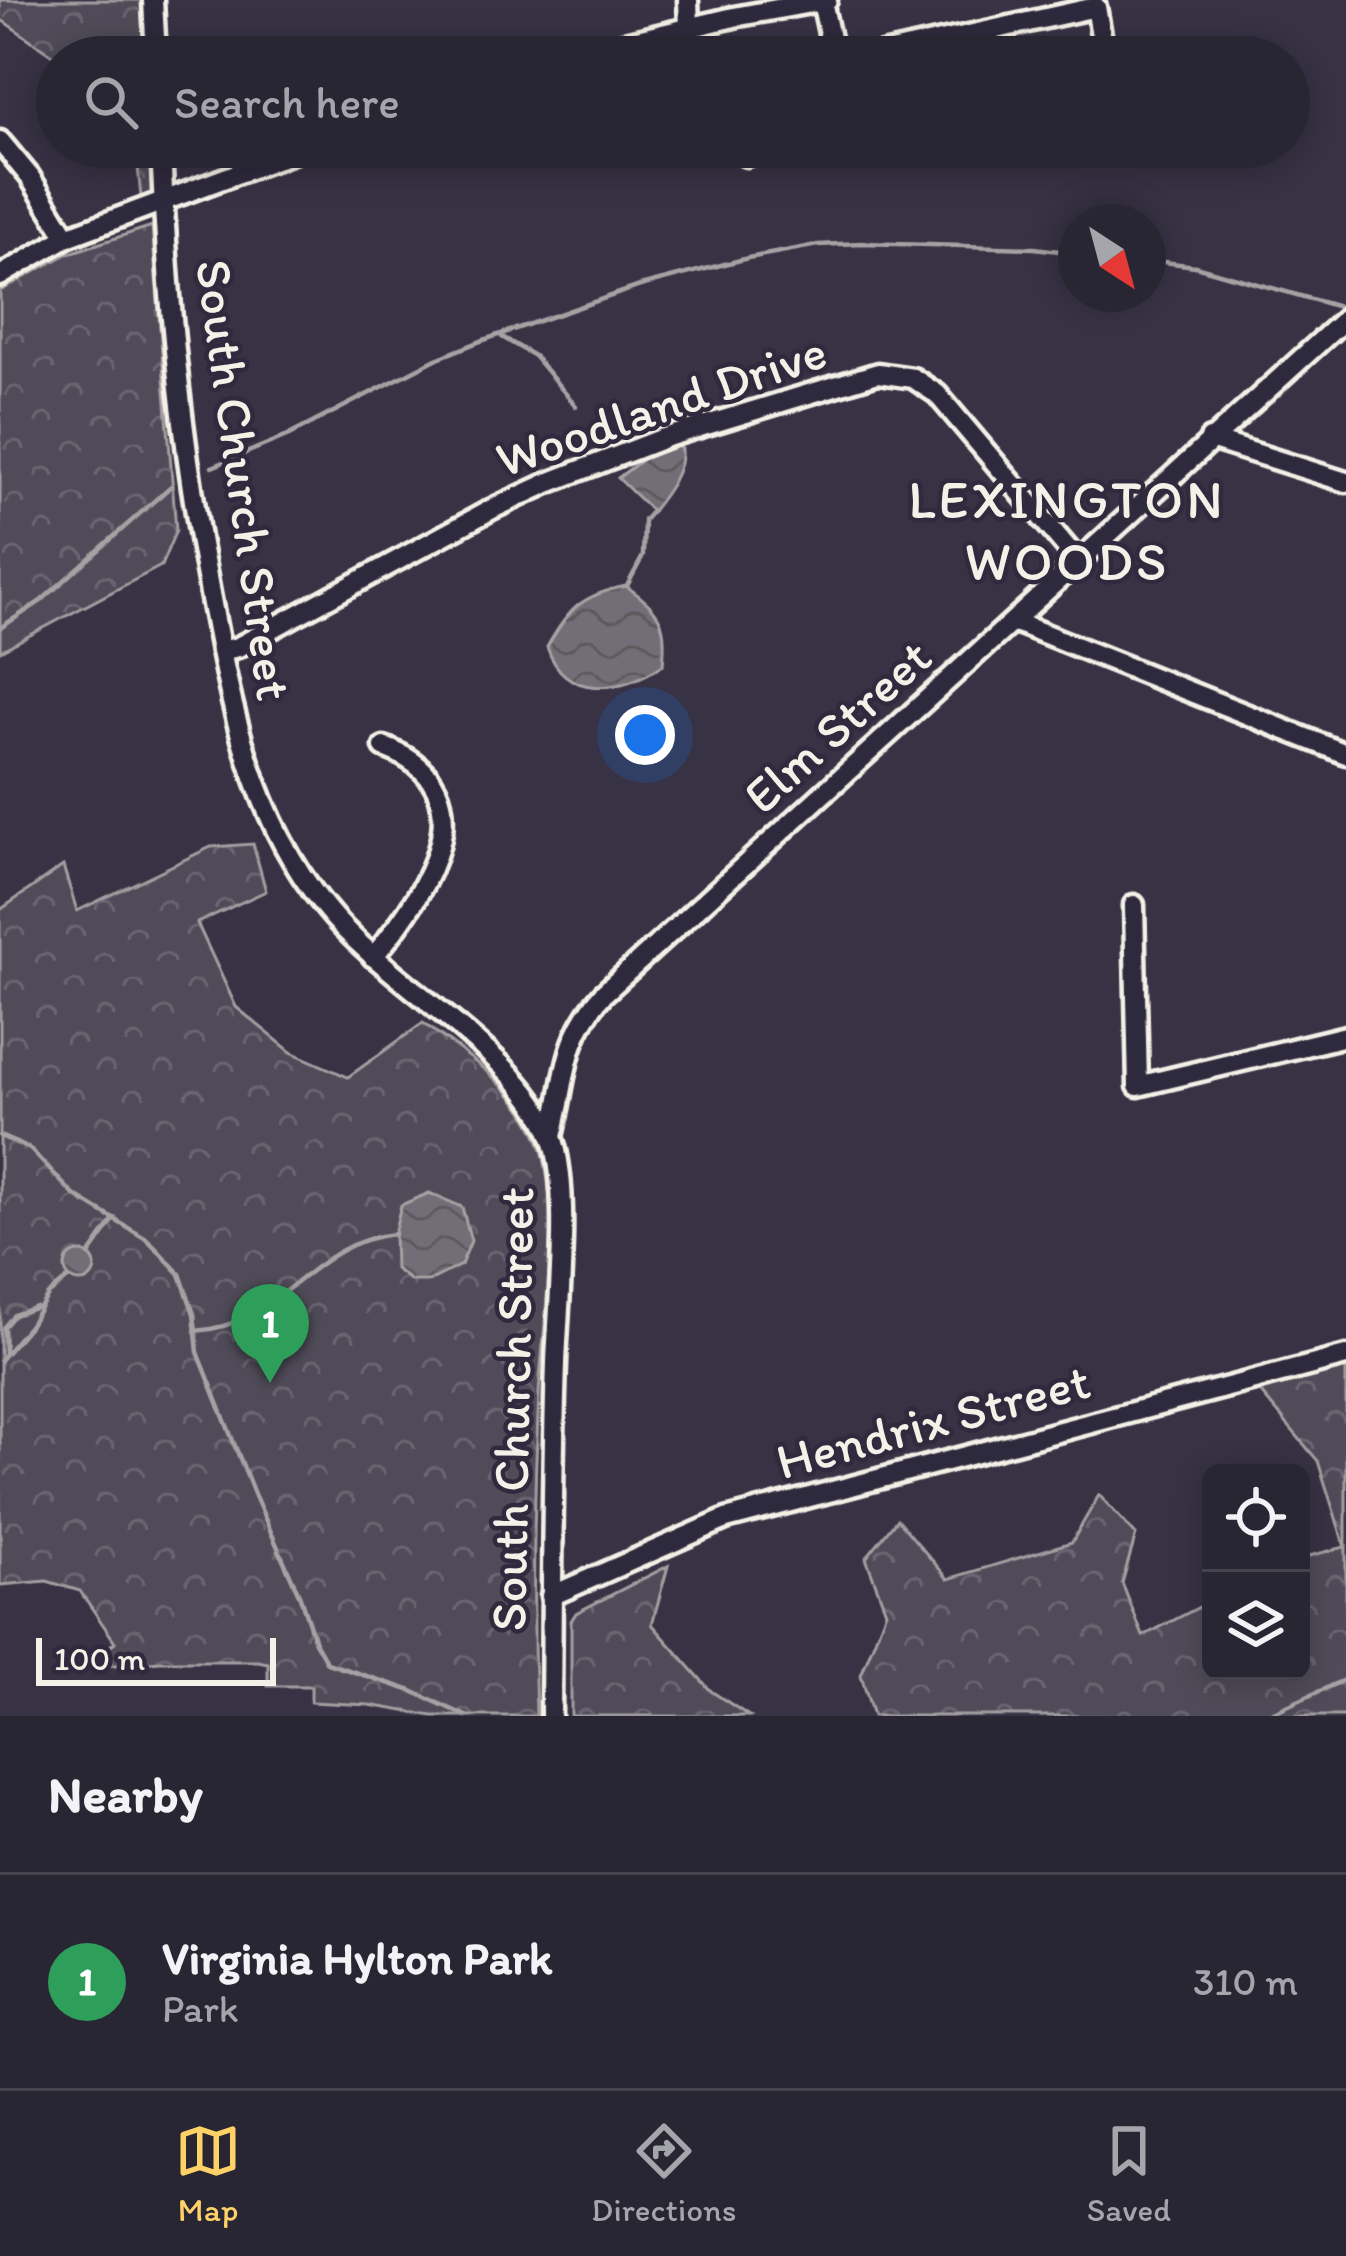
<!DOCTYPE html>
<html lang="en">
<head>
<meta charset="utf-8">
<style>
  :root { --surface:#292633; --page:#312e3b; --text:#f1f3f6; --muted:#a5a5ac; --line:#45434e; --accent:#ffd166 }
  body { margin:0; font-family:Itim,sans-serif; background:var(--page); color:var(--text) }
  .controls { position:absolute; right:36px; bottom:36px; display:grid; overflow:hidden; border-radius:18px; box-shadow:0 6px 30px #0003 }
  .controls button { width:108px; height:108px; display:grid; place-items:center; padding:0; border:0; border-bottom:3px solid var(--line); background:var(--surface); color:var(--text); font:60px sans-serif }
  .compass { position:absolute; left:1058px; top:204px; width:108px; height:108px; border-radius:50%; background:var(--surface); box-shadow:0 6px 30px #0003; rotate:144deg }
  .scale { position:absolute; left:36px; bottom:30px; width:240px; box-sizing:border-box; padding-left:12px; border:6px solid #f4f1e8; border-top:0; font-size:33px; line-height:42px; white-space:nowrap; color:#f4f1e8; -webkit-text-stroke:9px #2f2a3d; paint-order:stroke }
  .you { position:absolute; left:645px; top:735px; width:42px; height:42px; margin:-30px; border:9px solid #fff; border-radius:50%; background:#1a73e8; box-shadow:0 0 0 18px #1a73e833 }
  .badge { display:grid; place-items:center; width:78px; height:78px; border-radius:50%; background:var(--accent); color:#fff; font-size:39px; font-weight:700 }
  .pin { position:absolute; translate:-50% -99px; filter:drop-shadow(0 3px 6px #0008) }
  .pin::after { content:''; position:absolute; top:63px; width:42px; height:36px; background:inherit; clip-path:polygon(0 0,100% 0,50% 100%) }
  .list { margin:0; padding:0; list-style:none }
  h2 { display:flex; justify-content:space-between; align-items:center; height:156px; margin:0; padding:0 48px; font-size:51px }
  h2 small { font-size:39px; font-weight:400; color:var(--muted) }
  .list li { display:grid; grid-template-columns:78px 1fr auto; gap:36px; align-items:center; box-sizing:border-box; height:216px; padding:0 48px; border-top:3px solid var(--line) }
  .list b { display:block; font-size:45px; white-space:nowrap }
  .list p { margin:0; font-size:39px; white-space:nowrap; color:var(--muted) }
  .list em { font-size:39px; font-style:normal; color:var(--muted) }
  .icon { flex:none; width:66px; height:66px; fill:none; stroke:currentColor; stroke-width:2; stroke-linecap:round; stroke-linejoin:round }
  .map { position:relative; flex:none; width:1346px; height:1716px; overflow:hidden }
  .search { position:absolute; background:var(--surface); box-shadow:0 6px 30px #0003; left:36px; right:36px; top:36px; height:132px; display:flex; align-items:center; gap:30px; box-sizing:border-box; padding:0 42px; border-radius:66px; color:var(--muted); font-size:45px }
  .sheet { height:372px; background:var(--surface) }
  nav { display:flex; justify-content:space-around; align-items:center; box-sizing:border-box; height:168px; border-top:3px solid var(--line); background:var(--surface); font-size:33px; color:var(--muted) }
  nav a { display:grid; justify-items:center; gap:6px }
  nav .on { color:var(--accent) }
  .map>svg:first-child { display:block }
</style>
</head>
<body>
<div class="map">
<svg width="1346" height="1716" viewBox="0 0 1346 1716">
  <defs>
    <pattern id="forest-crowns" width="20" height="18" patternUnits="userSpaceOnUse" patternTransform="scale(3)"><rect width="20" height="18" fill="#504b59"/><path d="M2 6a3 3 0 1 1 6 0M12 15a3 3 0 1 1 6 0" fill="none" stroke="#6a6571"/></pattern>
    <pattern id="water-waves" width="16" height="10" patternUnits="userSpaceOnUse" patternTransform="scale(3)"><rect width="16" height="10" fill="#726e77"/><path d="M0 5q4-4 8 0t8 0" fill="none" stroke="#5b595c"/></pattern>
  </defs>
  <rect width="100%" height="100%" fill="#373244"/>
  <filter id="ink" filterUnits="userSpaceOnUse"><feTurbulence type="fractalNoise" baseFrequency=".00833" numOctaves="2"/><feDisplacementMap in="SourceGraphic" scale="24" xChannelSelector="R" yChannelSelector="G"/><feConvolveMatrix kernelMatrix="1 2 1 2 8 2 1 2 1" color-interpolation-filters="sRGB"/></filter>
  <g filter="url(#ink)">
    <g fill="url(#forest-crowns)" stroke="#a29ea0" stroke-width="3">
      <polygon points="0,0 141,0 144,57 57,58 0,19"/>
      <polygon points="136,147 151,147 156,193 141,198"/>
      <polygon points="152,226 176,530 161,566 0,651 0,291 67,254"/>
      <path d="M253,844L266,891L197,923L236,1007L291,1052L348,1077L423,1023C468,1056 523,1091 541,1147C561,1211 543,1326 539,1394C533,1502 532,1609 536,1716H433L369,1705L311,1702V1686H268V1663L258,1661H160L106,1666L101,1653L115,1642L80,1591L47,1581L0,1585V910L63,866L77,911L211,847Z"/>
      <polygon points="1346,1356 1346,1716 873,1716 861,1675 886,1611 866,1558 897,1519 948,1579 1072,1542 1099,1495 1136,1535 1122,1583 1143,1636 1211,1601 1211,1671 1301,1671 1301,1558 1345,1547 1318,1461 1251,1381"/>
      <polygon points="668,1566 652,1624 711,1691 749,1716 571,1716 571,1621 576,1613"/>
    </g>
    <g fill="url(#water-waves)" stroke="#a6a2a4" stroke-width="3">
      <path d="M675,444L681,449C684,470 665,495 652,511L618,478L661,445Z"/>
      <path d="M626,586C662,612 667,622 663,665C623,691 566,703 547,647C569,608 582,595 626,586Z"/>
      <polygon points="429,1193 462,1207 471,1241 461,1265 429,1281 411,1281 395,1269 394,1234 401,1205"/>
      <circle cx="80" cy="1267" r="15"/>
    </g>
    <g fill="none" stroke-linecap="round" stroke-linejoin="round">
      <g stroke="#a6a2a4" stroke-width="4.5">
        <polyline points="1148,260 1195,266 1339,307"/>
        <polyline points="502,337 534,356 576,406"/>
        <polyline points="212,467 289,435 436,359 481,341 640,286 748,258 818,245 862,243 1034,248 1076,253"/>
        <polyline points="627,586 643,556 644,520 652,511"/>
        <polyline points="0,628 41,601 171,486"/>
        <polyline points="0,1136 30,1149 74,1195 148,1240 180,1274 194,1314 198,1352 254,1494 300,1597 315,1642 327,1663 412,1691 466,1716"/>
        <polyline points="89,1255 115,1218"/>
        <path d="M195,1331C283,1325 309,1242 394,1234"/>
        <polyline points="5,1353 4,1327 14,1315 37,1307"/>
        <polyline points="0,1360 29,1326 48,1295 69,1278"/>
        <polyline points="1265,1716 1346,1679"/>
      </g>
      <g stroke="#f4f1e8" stroke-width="27">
        <g id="minor">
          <polyline points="153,0 156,57"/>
          <polyline points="688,0 689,27"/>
          <polyline points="822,1 834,57"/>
          <polyline points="566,57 734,17 827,0"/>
          <polyline points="869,57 1096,7 1105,57"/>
          <polyline points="0,141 30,177 67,237"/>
          <path d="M161,147C167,295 181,442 209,588C230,701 250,815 325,907C385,983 521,1052 552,1137C571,1188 558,1305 556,1363C552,1481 552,1598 551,1716"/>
          <polyline points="746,156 777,147"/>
          <polyline points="0,276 67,237 308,147"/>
          <polyline points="1210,439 1346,482"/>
          <polyline points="1015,622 1346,754"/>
          <polyline points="221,651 238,647 494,508 548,483 664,438 878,373 913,378 937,394 1080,563"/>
          <polyline points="1134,905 1138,1086 1346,1036"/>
          <path d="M373,957C424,897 495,789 384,747"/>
          <path d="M552,1136C567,1079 561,1042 603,994L1346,318"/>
          <polyline points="551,1596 726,1519 1346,1356"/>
        </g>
      </g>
      <use href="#minor" stroke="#2f2a3d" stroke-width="18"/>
    </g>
  </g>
  <g text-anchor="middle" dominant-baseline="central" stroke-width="9" stroke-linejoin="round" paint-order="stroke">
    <g font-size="51" fill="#f4f1e8" stroke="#2f2a3d">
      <text transform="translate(661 405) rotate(-19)">Woodland Drive</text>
      <text transform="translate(244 480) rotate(82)">South Church Street</text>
      <text transform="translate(837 726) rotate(-42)">Elm Street</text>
      <text transform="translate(512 1409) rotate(-89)">South Church Street</text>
      <text transform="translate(933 1421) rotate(-15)">Hendrix Street</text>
    </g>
    <g font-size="54" letter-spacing="3" fill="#f4f1e8" stroke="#2f2a3d">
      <text x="1067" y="499">LEXINGTON<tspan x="1067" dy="62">WOODS</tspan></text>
    </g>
  </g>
</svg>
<div class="controls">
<button><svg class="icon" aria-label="locate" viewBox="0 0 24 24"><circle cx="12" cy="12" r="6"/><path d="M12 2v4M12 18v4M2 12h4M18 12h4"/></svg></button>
<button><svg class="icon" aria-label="layers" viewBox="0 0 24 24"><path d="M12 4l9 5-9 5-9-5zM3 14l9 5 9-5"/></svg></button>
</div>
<svg class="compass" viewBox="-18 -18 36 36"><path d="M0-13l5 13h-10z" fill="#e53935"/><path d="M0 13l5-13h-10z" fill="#a5a5ac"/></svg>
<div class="scale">100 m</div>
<div class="you"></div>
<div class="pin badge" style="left:270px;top:1383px;background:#2e9e5b">1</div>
<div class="search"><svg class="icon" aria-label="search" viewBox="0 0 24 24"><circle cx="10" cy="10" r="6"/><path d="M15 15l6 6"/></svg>Search here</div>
</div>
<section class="sheet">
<h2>Nearby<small></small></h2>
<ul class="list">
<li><span class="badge" style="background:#2e9e5b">1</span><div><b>Virginia Hylton Park</b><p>Park</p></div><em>310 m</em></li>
</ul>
</section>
<nav>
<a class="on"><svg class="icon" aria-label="map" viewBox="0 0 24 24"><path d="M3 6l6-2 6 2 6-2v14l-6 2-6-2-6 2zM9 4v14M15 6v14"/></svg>Map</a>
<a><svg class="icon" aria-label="directions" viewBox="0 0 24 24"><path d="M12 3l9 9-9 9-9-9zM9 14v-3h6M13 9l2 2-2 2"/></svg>Directions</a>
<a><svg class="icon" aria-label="saved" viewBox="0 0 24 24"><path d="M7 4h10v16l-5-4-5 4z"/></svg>Saved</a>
</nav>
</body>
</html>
